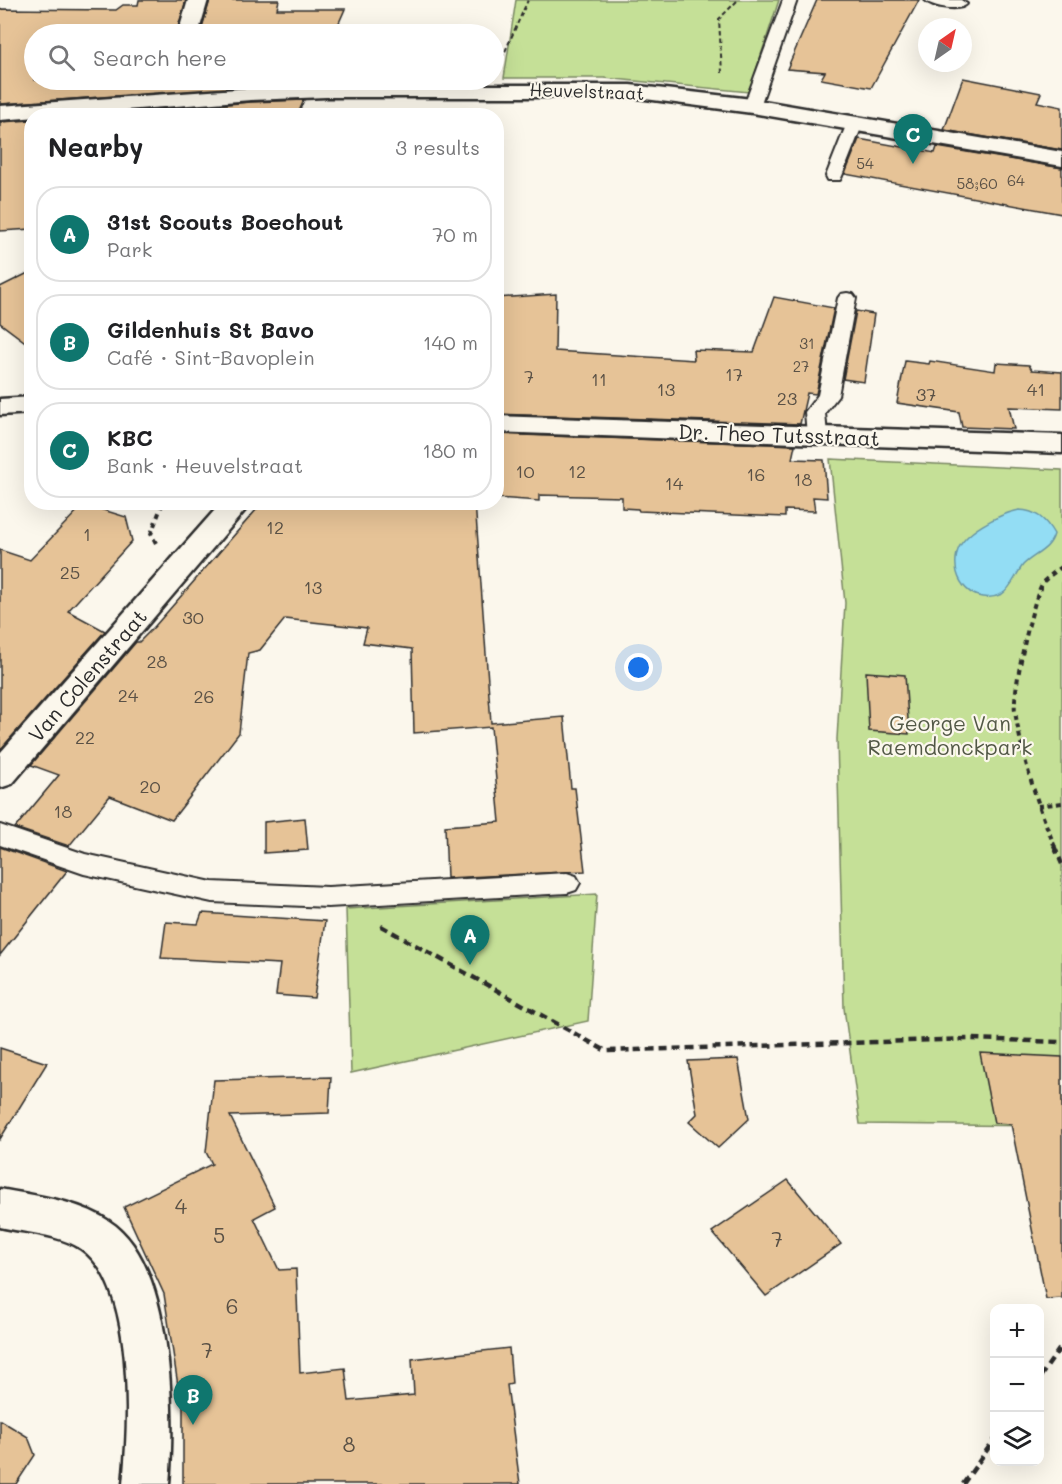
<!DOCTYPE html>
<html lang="en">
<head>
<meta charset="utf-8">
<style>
  :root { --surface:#fff; --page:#f6f6f6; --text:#202124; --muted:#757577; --line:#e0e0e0; --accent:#0f766e }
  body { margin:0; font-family:Mali,sans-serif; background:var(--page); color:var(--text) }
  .controls { position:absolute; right:18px; bottom:18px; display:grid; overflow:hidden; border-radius:12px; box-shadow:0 6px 24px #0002 }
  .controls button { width:54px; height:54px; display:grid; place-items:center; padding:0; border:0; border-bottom:2px solid var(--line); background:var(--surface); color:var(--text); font:30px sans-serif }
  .compass { position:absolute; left:918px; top:18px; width:54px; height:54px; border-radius:50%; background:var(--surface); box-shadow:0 6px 24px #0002; rotate:34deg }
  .you { position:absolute; left:639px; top:668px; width:21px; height:21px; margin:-15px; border:4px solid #fff; border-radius:50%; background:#1a73e8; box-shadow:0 0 0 9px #1a73e833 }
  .badge { display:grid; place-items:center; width:39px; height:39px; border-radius:50%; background:var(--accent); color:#fff; font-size:20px; font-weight:700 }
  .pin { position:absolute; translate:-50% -50px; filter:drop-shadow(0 2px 3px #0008) }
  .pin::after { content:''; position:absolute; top:32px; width:21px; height:18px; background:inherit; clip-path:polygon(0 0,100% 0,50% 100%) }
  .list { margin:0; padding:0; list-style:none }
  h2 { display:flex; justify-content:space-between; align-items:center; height:78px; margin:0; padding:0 24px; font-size:26px }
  h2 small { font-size:20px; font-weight:400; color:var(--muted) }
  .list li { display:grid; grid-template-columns:39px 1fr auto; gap:18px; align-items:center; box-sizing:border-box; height:96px; margin:0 12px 12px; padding:0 12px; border:2px solid var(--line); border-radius:24px }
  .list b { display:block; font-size:22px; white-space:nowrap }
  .list p { margin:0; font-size:20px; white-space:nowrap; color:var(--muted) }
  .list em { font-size:20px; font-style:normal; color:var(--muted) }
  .icon { flex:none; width:33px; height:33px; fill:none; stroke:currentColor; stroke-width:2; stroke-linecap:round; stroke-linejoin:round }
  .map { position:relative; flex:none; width:1062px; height:1484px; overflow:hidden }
  .search { position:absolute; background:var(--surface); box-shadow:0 6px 24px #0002; left:24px; top:24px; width:480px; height:66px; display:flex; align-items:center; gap:15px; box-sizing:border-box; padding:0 21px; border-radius:33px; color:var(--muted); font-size:22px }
  .panel { position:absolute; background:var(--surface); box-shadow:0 6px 24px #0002; left:24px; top:108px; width:480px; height:402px; border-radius:24px }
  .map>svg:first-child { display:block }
</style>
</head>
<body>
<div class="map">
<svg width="1062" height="1484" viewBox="0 0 1062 1484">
  <rect width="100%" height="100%" fill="#fbf7ec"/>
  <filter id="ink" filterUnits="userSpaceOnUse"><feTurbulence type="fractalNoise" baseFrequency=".0167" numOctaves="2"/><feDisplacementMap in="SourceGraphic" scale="12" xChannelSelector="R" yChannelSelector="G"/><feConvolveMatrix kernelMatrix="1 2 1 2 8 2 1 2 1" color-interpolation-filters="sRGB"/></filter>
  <g filter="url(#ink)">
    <g fill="#c5e097" stroke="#788661" stroke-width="1.5">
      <polygon points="516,0 779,0 749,92 604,78 504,78"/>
      <polygon points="830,459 1062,470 1062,1126 860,1124 844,1008 837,739 845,603"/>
      <polygon points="597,894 588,1021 351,1073 346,909"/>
    </g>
    <path fill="#93ddf4" stroke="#6996a4" stroke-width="1.5" d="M1019,510C1036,510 1046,520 1054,534C1050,550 1034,554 1023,565C1016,574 1011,589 1002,594C974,607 950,581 957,553C962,532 1000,514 1019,510Z"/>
    <g fill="#e6c397" stroke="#2b2b2b" stroke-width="1.5">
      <polygon points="139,0 186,0 176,34 34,34 34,80 314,80 312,83 0,104 0,9 116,10 123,5 138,5"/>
      <polygon points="210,0 279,0 277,9 345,9 334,34 200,34"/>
      <polygon points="817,0 919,0 871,88 821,79 825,72 787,69"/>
      <polygon points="963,78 1041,93 1037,102 1062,107 1062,150 944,130"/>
      <polygon points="304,100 297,116 85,116 251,102"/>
      <polygon points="32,120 32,229 0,231 0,122"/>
      <polygon points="859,139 935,153 937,147 1062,168 1062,214 845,174"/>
      <polygon points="32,271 32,347 0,323 0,287"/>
      <polygon points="556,294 555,351 694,360 693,350 754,352 774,297 834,308 816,394 807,393 800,424 496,414 496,298"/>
      <polygon points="856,311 874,314 864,382 843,379"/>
      <polygon points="905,361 929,364 930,361 995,371 996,363 1029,365 1032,370 1062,372 1062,409 1009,407 1014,429 962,427 959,412 897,403"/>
      <polygon points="496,434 795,445 792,459 824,460 827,498 813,497 815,511 785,510 785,517 639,511 638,509 622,508 622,497 539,495 539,501 496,498"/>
      <polygon points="263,502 475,502 491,723 564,717 571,788 575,788 585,871 447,878 445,826 500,822 491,727 414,733 412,649 363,643 367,628 285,619 260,650 248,653 239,733 172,820 110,796 69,846 15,828 59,775 31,765 136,642 139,642 155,626"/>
      <polygon points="84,504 126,517 132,541 68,611 105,631 0,750 0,550 30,560"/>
      <polygon points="866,672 905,675 909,734 869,731"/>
      <polygon points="305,818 308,850 264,853 264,822"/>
      <polygon points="0,847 67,871 0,955"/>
      <polygon points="202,913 325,921 314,998 276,995 280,964 161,958 166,922 198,924"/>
      <polygon points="0,1048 47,1063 0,1139"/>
      <polygon points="980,1053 1062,1057 1062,1298 1046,1299 1011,1124 994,1123"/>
      <polygon points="738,1059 749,1119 718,1148 689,1122 697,1114 688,1061"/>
      <polygon points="331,1077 329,1113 230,1116 275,1207 254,1218 279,1270 296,1269 300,1373 345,1368 349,1401 414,1395 412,1359 509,1348 512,1384 507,1385 520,1484 183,1484 183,1395 179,1392 164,1294 124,1207 212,1164 206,1152 214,1080"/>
      <polygon points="788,1180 841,1244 766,1296 712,1232"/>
      <polygon points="0,1420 28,1437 35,1455 16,1484 0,1484"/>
    </g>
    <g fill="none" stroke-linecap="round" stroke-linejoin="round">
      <g stroke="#2b2b2b" stroke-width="4">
        <g id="service">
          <polygon points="783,0 797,0 760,106 758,109 746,109 744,106"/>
          <path d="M925,0H961L967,4C960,12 932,7 925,0Z"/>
          <polygon points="855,118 863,123 842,176 840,180 828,180 826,176 847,123"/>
          <polygon points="847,293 853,294 856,298 838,396 825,413 827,435 824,439 817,441 810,439 807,435 805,412 818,395 838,298 841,294"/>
          <polygon points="0,825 85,854 212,882 328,887 567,873 576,876 580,883 576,890 567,893 328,907 212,902 84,874 0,845"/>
        </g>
      </g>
      <g stroke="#2b2b2b" stroke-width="5">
        <g id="minor">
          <polygon points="188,0 208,0 198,34 178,34"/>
          <polygon points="326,85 630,85 752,99 1062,152 1062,166 752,113 630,97 326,97 251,100 0,120 0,106 251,88"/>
          <polygon points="32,397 32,413 0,415 0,399"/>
          <polygon points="496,416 1062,435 1062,453 496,432"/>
          <polygon points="222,502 252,502 12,784 0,788 0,753"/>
          <path d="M0,1189C36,1196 77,1200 109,1221C174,1262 175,1416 169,1484H123C129,1425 136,1285 80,1248C57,1234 26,1233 0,1227Z"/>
        </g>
      </g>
      <g stroke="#2b2b2b" stroke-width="2" stroke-dasharray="4.5 3" stroke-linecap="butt">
        <polyline points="499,65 528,0"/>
        <polyline points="722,73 719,19 738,0"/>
      </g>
      <g stroke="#2b2b2b" stroke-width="4" stroke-dasharray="5 4.5" stroke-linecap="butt">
        <polyline points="156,543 151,534 163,502"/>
        <polyline points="1038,806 1062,803"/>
        <path d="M1055,847C1037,804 1022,757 1015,711C1012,694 1033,594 1044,581C1049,576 1056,571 1062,567"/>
      </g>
      <g stroke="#2b2b2b" stroke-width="4.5" stroke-dasharray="8 5" stroke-linecap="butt">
        <polyline points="1054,846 1062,864"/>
        <polyline points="381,926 606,1051 969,1039 1062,1042"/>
        <polyline points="1040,1377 1062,1345"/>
        <polyline points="963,1484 994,1440"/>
      </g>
      <use href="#service" fill="#fbf7ec" fill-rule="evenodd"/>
      <use href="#minor" fill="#fbf7ec" fill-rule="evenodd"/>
    </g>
  </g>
  <g text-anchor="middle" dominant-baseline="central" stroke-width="4.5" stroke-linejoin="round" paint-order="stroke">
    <g font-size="15" fill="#5a5146">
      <text x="865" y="163">54</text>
      <text x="1016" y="180">64</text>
      <text x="977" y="183">58;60</text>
      <text x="807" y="343">31</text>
      <text x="801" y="366">27</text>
    </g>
    <g font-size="18" fill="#2b2b2b" stroke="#fbf7ec">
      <text transform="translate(587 91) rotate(2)">Heuvelstraat</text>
    </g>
    <g font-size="18" fill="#5a5146">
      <text x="734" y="374">17</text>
      <text x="529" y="376">7</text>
      <text x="599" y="379">11</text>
      <text x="666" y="389">13</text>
      <text x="1036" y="389">41</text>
      <text x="926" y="394">37</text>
      <text x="787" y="398">23</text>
      <text x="525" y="471">10</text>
      <text x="577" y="471">12</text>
      <text x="756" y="474">16</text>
      <text x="803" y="479">18</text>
      <text x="674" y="483">14</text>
      <text x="275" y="527">12</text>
      <text x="87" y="534">1</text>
      <text x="70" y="572">25</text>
      <text x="313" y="587">13</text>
      <text x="193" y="617">30</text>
      <text x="157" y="661">28</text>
      <text x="128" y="695">24</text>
      <text x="204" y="696">26</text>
      <text x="85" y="737">22</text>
      <text x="150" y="786">20</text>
      <text x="63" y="811">18</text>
    </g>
    <g font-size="21" fill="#2b2b2b" stroke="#fbf7ec">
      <text transform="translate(779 434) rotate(2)">Dr. Theo Tutsstraat</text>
      <text transform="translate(87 675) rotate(-49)">Van Colenstraat</text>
    </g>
    <g font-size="21" fill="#525846" stroke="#fbf7ec">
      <text x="950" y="722">George Van<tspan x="950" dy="24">Raemdonckpark</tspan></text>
    </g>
    <g font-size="21" fill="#5a5146">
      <text x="181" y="1205">4</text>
      <text x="219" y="1234">5</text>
      <text x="777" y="1238">7</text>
      <text x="232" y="1305">6</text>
      <text x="207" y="1349">7</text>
      <text x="349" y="1443">8</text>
    </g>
  </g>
</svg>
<div class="controls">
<button>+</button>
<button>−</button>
<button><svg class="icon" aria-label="layers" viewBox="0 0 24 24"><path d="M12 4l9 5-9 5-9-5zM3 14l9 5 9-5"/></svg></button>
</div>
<svg class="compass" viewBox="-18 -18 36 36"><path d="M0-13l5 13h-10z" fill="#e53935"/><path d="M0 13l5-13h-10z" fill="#757577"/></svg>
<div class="you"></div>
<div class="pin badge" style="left:470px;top:965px">A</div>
<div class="pin badge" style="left:193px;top:1425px">B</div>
<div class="pin badge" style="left:913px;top:164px">C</div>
<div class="search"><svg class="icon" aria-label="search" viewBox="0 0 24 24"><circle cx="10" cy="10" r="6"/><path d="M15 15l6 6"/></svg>Search here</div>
<section class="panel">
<h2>Nearby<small>3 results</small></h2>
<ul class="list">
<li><span class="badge">A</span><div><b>31st Scouts Boechout</b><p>Park</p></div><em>70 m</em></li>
<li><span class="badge">B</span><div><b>Gildenhuis St Bavo</b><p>Café · Sint-Bavoplein</p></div><em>140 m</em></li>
<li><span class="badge">C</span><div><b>KBC</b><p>Bank · Heuvelstraat</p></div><em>180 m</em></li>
</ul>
</section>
</div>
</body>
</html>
